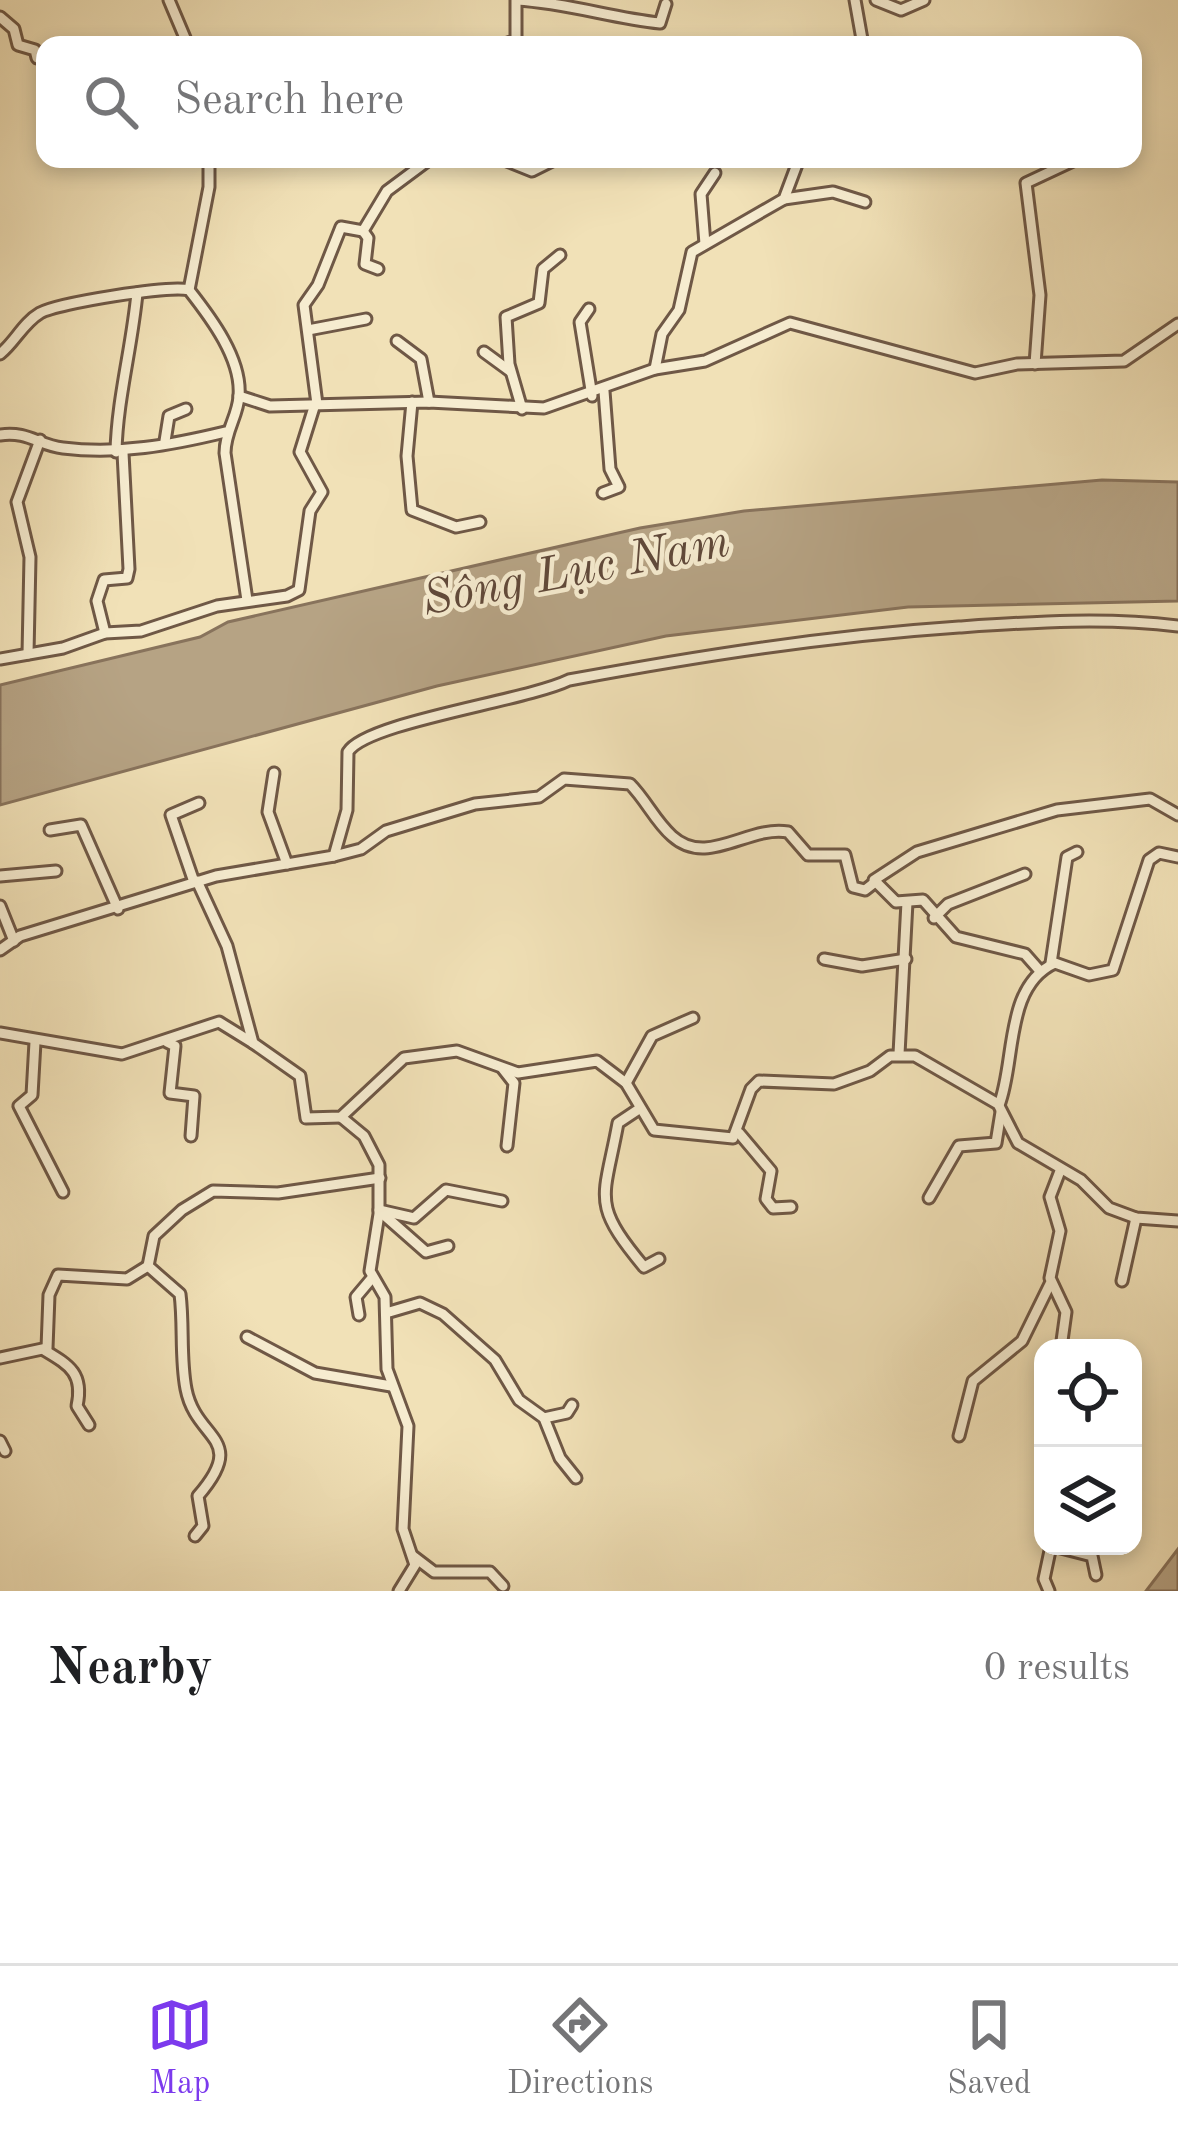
<!DOCTYPE html>
<html lang="en">
<head>
<meta charset="utf-8">
<style>
  :root { --surface:#fff; --page:#f2f2f2; --text:#202124; --muted:#757577; --line:#e0e0e0; --accent:#7c3aed }
  body { margin:0; font-family:"Old Standard TT",serif; background:var(--page); color:var(--text) }
  .controls { position:absolute; right:36px; bottom:36px; display:grid; overflow:hidden; border-radius:24px; box-shadow:0 6px 18px #0003 }
  .controls button { width:108px; height:108px; display:grid; place-items:center; padding:0; border:0; border-bottom:3px solid var(--line); background:var(--surface); color:var(--text); font:60px sans-serif }
  .list { margin:0; padding:0; list-style:none }
  h2 { display:flex; justify-content:space-between; align-items:center; height:156px; margin:0; padding:0 48px; font-size:51px }
  h2 small { font-size:39px; font-weight:400; color:var(--muted) }
  .icon { flex:none; width:66px; height:66px; fill:none; stroke:currentColor; stroke-width:2; stroke-linecap:round; stroke-linejoin:round }
  .map { position:relative; flex:none; width:1178px; height:1591px; overflow:hidden }
  .search { position:absolute; background:var(--surface); box-shadow:0 6px 18px #0003; left:36px; right:36px; top:36px; height:132px; display:flex; align-items:center; gap:30px; box-sizing:border-box; padding:0 42px; border-radius:24px; color:var(--muted); font-size:45px }
  .sheet { height:372px; background:var(--surface) }
  nav { display:flex; justify-content:space-around; align-items:center; box-sizing:border-box; height:168px; border-top:3px solid var(--line); background:var(--surface); font-size:33px; color:var(--muted) }
  nav a { display:grid; justify-items:center; gap:6px }
  nav .on { color:var(--accent) }
  .map>svg:first-child { display:block }
</style>
</head>
<body>
<div class="map">
<svg width="1178" height="1591" viewBox="0 0 1178 1591">
  <rect width="100%" height="100%" fill="#f1e1b7"/>
  <filter id="stains"><feTurbulence type="fractalNoise" baseFrequency=".00167" numOctaves="4"/><feColorMatrix values="0 0 0 0 .2 0 0 0 0 .09 0 0 0 0 .02 0 0 0 .5 -.17"/></filter>
  <radialGradient id="worn" r=".72"><stop offset=".6" stop-color="#630" stop-opacity="0"/><stop offset="1" stop-color="#630" stop-opacity=".3"/></radialGradient>
  <g fill="#b6a384" stroke="#88735c" stroke-width="3">
    <polygon points="1102,480 1178,482 1178,601 908,607 666,636 437,686 0,805 0,685 200,637 228,622 640,528 744,511"/>
    <polygon points="1178,1549 1178,1591 1146,1591"/>
  </g>
  <g fill="none" stroke-linecap="round" stroke-linejoin="round">
    <g stroke="#6f5846" stroke-width="15">
      <g id="minor">
        <polyline points="169,0 188,45"/>
        <path d="M517,0C568,3 612,18 660,23L666,4"/>
        <polyline points="855,0 863,45"/>
        <polyline points="876,0 901,10 924,0"/>
        <polyline points="0,17 14,29 18,45 35,50 37,58"/>
        <polyline points="502,45 516,40 516,0"/>
        <polyline points="502,159 532,171 556,159"/>
        <polyline points="784,199 833,192 865,202"/>
        <polyline points="363,231 368,238 365,264 378,269"/>
        <polyline points="705,244 701,194 715,173"/>
        <polyline points="189,290 209,187 209,159"/>
        <polyline points="589,309 580,322 592,396"/>
        <polyline points="308,330 366,319"/>
        <polyline points="397,341 421,359 429,402"/>
        <polyline points="484,352 510,371"/>
        <path d="M0,354C15,342 23,323 40,313C58,303 170,285 189,290C211,318 242,359 239,396C238,416 225,431 225,453L247,600"/>
        <polyline points="1035,364 1040,295 1026,183 1073,161"/>
        <polyline points="655,369 662,334 679,310 692,252 784,199 799,159"/>
        <polyline points="239,396 270,406 429,402 544,408 655,369 705,361 790,323 975,373 1017,364 1124,361 1178,324"/>
        <polyline points="412,402 407,456 412,510 456,527 480,522"/>
        <polyline points="317,404 304,305 318,285 341,227 363,231 387,191 430,159"/>
        <polyline points="522,409 509,364 506,317 539,303 543,269 560,255"/>
        <path d="M0,435C28,431 38,445 63,448C118,455 171,445 225,432"/>
        <polyline points="165,441 169,416 186,409"/>
        <path d="M116,452C117,400 132,347 137,293"/>
        <polyline points="603,493 619,487 610,469 604,391"/>
        <polyline points="105,633 97,601 104,580 127,578 129,569 123,453"/>
        <polyline points="28,654 30,557 17,502 40,440"/>
        <polyline points="0,659 63,648 105,633 141,631 217,606 287,596 299,590 310,511 322,492 300,452 315,404"/>
        <polyline points="274,773 268,812 287,864"/>
        <polyline points="50,830 81,825 118,909"/>
        <path d="M334,856L361,849L386,831L475,804L539,797L564,779L630,784C646,800 655,821 672,836C707,868 748,825 788,832L808,855H845L853,887L865,890L874,883"/>
        <polyline points="0,876 56,871"/>
        <polyline points="197,881 227,946 253,1043 300,1076 306,1118 341,1117 404,1058 457,1051 518,1073 597,1061 626,1083 654,1130 733,1138 751,1089 759,1081 834,1084 870,1071 890,1056 915,1056 998,1104 1018,1143 1081,1180 1109,1208 1136,1218 1178,1221"/>
        <polyline points="194,882 171,815 199,803"/>
        <polyline points="0,906 14,941"/>
        <polyline points="934,918 948,904 1025,874"/>
        <path d="M0,950L20,936L216,876L334,856L347,810L348,752C366,722 526,701 569,680C699,656 826,636 959,627C1034,622 1104,617 1178,626"/>
        <polyline points="824,959 862,966 906,959"/>
        <polyline points="1051,963 1067,857 1077,852"/>
        <polyline points="1040,971 1025,954 956,937 923,900 896,902 874,880 917,852 1057,810 1150,799 1178,815"/>
        <polyline points="0,1033 122,1054 219,1022 253,1043"/>
        <polyline points="35,1042 32,1095 19,1106 63,1192"/>
        <polyline points="167,1042 175,1046 170,1093 194,1096 191,1136"/>
        <polyline points="899,1054 907,902"/>
        <polyline points="503,1069 514,1083 507,1146"/>
        <polyline points="626,1083 652,1036 693,1018"/>
        <path d="M999,1105C1016,1062 1004,986 1055,963L1089,975L1113,970L1149,860L1159,853L1178,857"/>
        <path d="M639,1109L618,1123C604,1200 590,1202 644,1267L659,1259"/>
        <polyline points="341,1117 364,1136 379,1165 379,1214 370,1271 385,1297 387,1369 408,1426 403,1529 415,1565 399,1591"/>
        <polyline points="739,1133 771,1171 766,1199 773,1208 791,1207"/>
        <polyline points="1060,1171 1050,1197 1060,1231 1050,1278 1066,1312 1061,1348"/>
        <polyline points="929,1198 959,1146 996,1143 1001,1112"/>
        <polyline points="379,1210 414,1218 446,1190 502,1201"/>
        <polyline points="384,1215 426,1252 448,1246"/>
        <polyline points="1122,1281 1136,1218"/>
        <polyline points="386,1313 420,1303 443,1314 495,1360 519,1400 544,1418 560,1458 576,1478"/>
        <polyline points="359,1315 356,1297 372,1278"/>
        <polyline points="247,1337 315,1373 391,1386"/>
        <path d="M44,1350C69,1365 84,1373 77,1406L89,1425"/>
        <polyline points="0,1358 47,1348 49,1295 58,1275 127,1279 148,1266"/>
        <polyline points="544,1418 567,1413 572,1405"/>
        <polyline points="959,1436 973,1381 1022,1341 1050,1284"/>
        <polyline points="0,1441 5,1451"/>
        <path d="M195,1536L203,1526L198,1496C249,1437 196,1441 186,1389C180,1358 184,1325 180,1294L148,1266L154,1236L182,1210L213,1191L278,1193L380,1178"/>
        <polyline points="1053,1546 1092,1556 1096,1575"/>
        <polyline points="413,1556 434,1572 490,1572 503,1586"/>
        <polyline points="1049,1591 1044,1579 1051,1546"/>
      </g>
    </g>
    <use href="#minor" stroke="#f6ecd0" stroke-width="9"/>
  </g>
  <g text-anchor="middle" dominant-baseline="central" stroke-width="9" stroke-linejoin="round" paint-order="stroke">
    <g font-size="48" font-style="italic" fill="#60493a" stroke="#f6ecd0">
      <text transform="translate(576 572) rotate(-11)">Sông Lục Nam</text>
    </g>
  </g>
  <rect width="100%" height="100%" filter="url(#stains)"/>
  <rect width="100%" height="100%" fill="url(#worn)"/>
</svg>
<div class="controls">
<button><svg class="icon" aria-label="locate" viewBox="0 0 24 24"><circle cx="12" cy="12" r="6"/><path d="M12 2v4M12 18v4M2 12h4M18 12h4"/></svg></button>
<button><svg class="icon" aria-label="layers" viewBox="0 0 24 24"><path d="M12 4l9 5-9 5-9-5zM3 14l9 5 9-5"/></svg></button>
</div>
<div class="search"><svg class="icon" aria-label="search" viewBox="0 0 24 24"><circle cx="10" cy="10" r="6"/><path d="M15 15l6 6"/></svg>Search here</div>
</div>
<section class="sheet">
<h2>Nearby<small>0 results</small></h2>
<ul class="list">
</ul>
</section>
<nav>
<a class="on"><svg class="icon" aria-label="map" viewBox="0 0 24 24"><path d="M3 6l6-2 6 2 6-2v14l-6 2-6-2-6 2zM9 4v14M15 6v14"/></svg>Map</a>
<a><svg class="icon" aria-label="directions" viewBox="0 0 24 24"><path d="M12 3l9 9-9 9-9-9zM9 14v-3h6M13 9l2 2-2 2"/></svg>Directions</a>
<a><svg class="icon" aria-label="saved" viewBox="0 0 24 24"><path d="M7 4h10v16l-5-4-5 4z"/></svg>Saved</a>
</nav>
</body>
</html>
